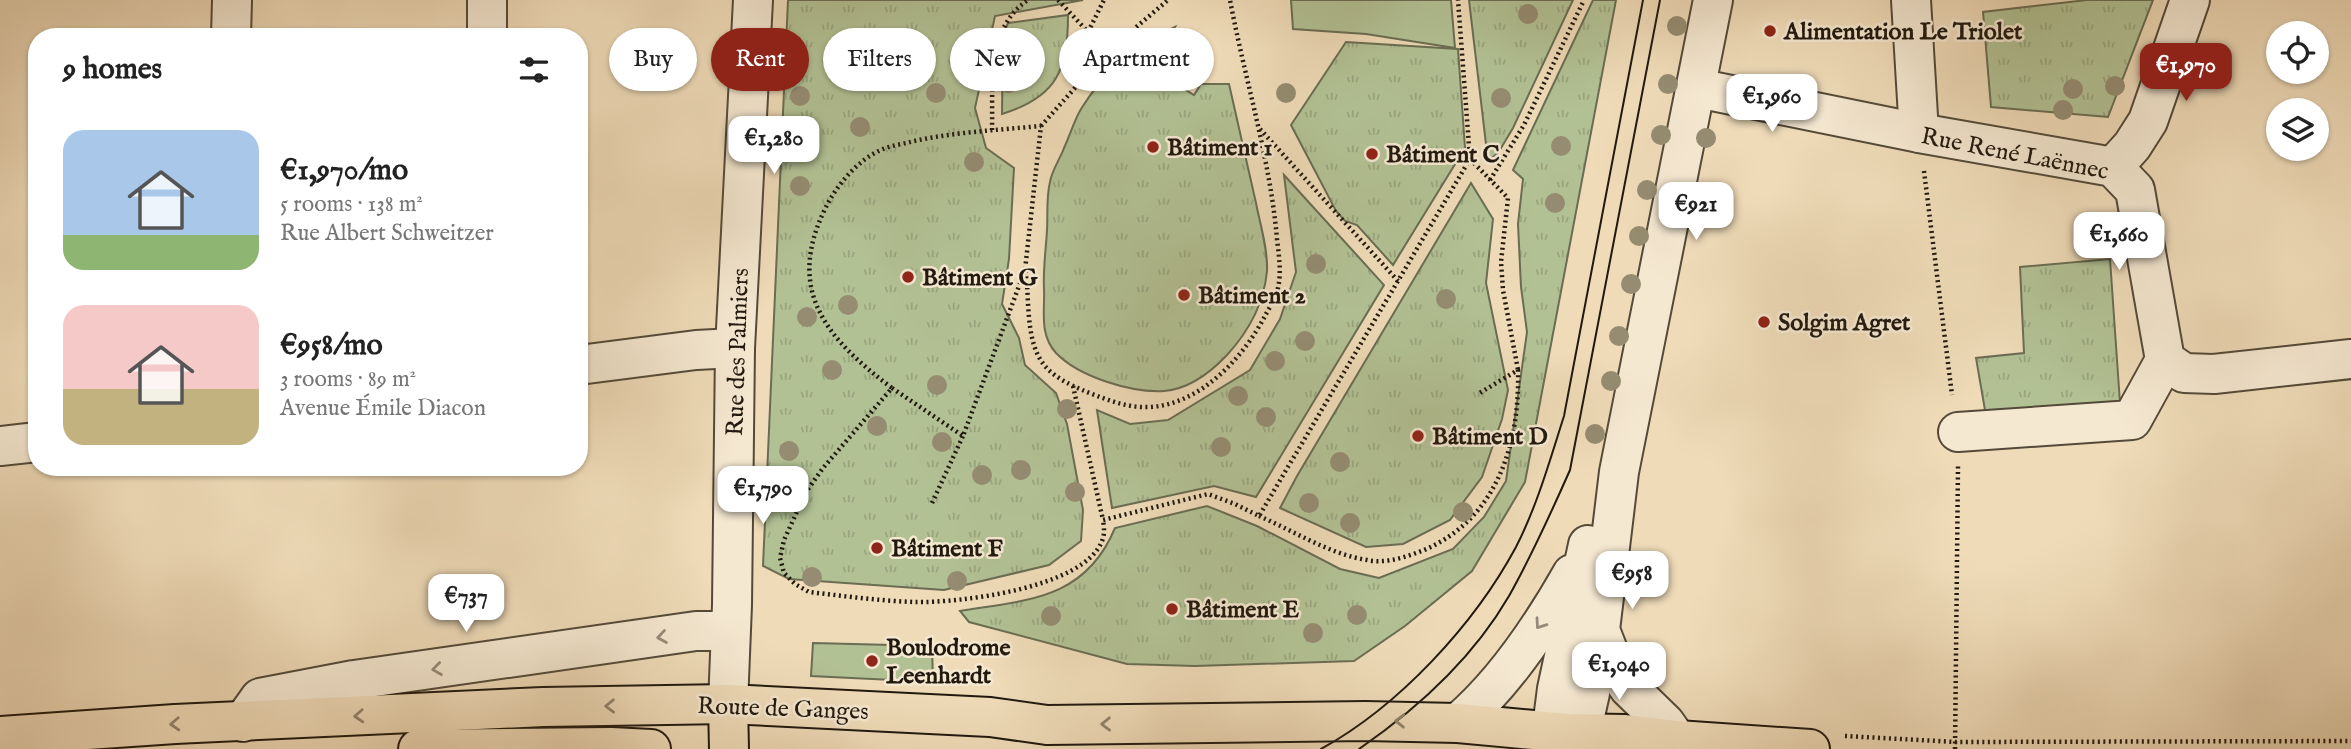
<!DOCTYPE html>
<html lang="en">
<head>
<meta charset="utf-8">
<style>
	:root { --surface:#fff; --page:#f2f2f2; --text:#222; --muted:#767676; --accent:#8f2418 }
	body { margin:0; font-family:"IM FELL English",serif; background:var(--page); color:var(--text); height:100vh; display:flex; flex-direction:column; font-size:26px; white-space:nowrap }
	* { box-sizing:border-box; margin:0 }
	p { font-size:23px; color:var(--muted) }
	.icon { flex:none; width:38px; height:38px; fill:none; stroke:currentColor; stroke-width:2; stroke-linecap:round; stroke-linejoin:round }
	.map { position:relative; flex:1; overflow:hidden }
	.details { position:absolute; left:28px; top:28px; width:560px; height:448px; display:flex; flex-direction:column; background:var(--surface); border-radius:28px; box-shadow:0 2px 5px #0004 }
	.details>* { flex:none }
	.guide { position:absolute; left:609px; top:28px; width:665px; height:63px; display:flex; gap:14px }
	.tools { position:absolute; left:2266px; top:21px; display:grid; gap:14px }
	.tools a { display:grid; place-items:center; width:63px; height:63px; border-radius:50%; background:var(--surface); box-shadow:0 2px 5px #0004; font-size:35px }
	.price { position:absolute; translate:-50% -60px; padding:0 16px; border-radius:14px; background:#fff; color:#222; font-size:23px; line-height:46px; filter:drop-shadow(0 2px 4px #0008) }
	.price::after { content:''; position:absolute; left:50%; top:42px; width:21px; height:16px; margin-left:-10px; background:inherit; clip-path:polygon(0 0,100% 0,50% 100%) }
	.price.current { background:var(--accent); color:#fff }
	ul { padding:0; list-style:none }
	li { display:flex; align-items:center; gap:21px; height:175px; padding:0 35px }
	li span { display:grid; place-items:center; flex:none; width:196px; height:140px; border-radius:21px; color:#555 }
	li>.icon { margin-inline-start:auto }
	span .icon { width:84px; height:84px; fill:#fffc; stroke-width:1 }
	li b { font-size:30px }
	h2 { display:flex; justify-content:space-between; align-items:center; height:84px; padding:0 35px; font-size:30px }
	.pill { padding:0 24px; border-radius:32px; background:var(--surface); box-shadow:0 2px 5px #0004; font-size:24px; line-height:63px }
	.pill.current { background:var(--accent); color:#fff }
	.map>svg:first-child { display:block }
</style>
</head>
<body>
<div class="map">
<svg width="2351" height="749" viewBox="0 0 2351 749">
	<defs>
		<pattern id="grass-tufts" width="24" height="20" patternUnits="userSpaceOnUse" patternTransform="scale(1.75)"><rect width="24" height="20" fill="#b2c194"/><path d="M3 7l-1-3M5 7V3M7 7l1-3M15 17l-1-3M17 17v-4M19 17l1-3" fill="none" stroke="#99a57e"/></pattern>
	</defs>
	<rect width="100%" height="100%" fill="#efdbb8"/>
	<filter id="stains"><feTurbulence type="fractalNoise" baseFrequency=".00286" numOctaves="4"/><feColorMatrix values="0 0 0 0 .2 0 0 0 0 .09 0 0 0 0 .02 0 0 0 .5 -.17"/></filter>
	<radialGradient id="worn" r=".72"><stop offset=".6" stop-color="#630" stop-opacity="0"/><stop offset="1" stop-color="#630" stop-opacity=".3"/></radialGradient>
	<g fill="url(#grass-tufts)" stroke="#6a6d52" stroke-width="2">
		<polygon points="788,0 1083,0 995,16 975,108 986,148 1014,168 1009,259 1002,304 1019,338 1025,365 1056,393 1067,424 1083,510 1081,541 1049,565 944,590 789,579 763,566"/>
		<polygon points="1469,0 1573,0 1513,128 1498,153 1488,161"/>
		<path d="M1593,0H1616L1525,482L1472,571L1405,626L1354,661L1195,666L1127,664L969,622L960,611C1027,600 1085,600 1115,528L1207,506L1257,526L1340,569L1379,578L1453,549L1484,517L1506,481L1527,332L1521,287L1518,224L1523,179L1513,170Z"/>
		<polygon points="2087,0 2153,0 2108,117 1991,107 1983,12"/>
		<path d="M1068,15C1068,70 1057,97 1002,114L1003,35L1008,23Z"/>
		<path d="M1175,27L1151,68L1194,95L1201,84H1229C1238,123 1247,163 1256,203C1260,224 1268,249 1267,271C1264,304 1249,331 1227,355C1210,373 1189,389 1164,391C1132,393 1079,377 1056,353C1039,334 1045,312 1044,288C1043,268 1046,249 1047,230C1048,214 1046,198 1050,182C1052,170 1060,159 1064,148C1070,135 1074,121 1081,109C1103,73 1137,44 1175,27Z"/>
		<polygon points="1346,42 1458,49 1465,148 1393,265 1357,225 1345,221 1336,211 1291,125"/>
		<polygon points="1284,175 1384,285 1256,497 1214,486 1112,508 1097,410 1130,424 1168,420 1250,370 1280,319 1296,272"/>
		<polygon points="1471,183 1493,219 1486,283 1508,390 1502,419 1482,477 1450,520 1403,544 1366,547 1280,508 1297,476"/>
		<polygon points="2110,259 2120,403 1986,416 1976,358 2024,353 2020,267"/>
	</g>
	<g fill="#b2c194" stroke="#6a6d52" stroke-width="2">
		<polygon points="1291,0 1451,0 1455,48 1366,34 1293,29"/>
		<polygon points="813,643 932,646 933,682 811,676"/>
	</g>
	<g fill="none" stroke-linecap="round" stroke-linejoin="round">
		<g stroke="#544a39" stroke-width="42">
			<g id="minor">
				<polyline points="1911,0 1919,133"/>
				<polyline points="231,37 232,0"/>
				<polyline points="487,37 487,0"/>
				<polyline points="1697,88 1919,133 2113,167 2135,190 2165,360 2184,373 2214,374 2351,359"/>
				<polyline points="2113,167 2132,146 2148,121 2190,0"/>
				<polyline points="579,365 696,350 735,348"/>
				<polyline points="1958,432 2132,420 2165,360"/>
				<polyline points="0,446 37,442"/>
				<polyline points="1588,545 1557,689 1553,720 1566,733 1584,720 1590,693 1600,630"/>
				<polyline points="728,704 732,605 735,348 753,0"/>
				<polyline points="243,722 260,698 354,680 696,631 730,631"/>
				<path d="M1458,723C1505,683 1542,627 1572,574"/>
				<polyline points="1677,740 1665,723 1629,688 1614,666 1600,630 1619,472 1713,0"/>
			</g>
		</g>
		<g stroke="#21190f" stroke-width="42">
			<g id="major">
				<polyline points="728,704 729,749"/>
				<polyline points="0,736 175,724 543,707 728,704 990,717 1047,725 1365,721 1458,723 1566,733 1625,734 1677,740 1810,749"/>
				<polyline points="418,749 611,747 651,749"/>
			</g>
		</g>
		<g stroke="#21190f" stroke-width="4.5" stroke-dasharray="2 3.5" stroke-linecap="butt">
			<polyline points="1058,0 1107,52"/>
			<polyline points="1088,32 1104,0"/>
			<polyline points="1041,126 1107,52 1168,0"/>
			<polyline points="1260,129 1398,281"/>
			<path d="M992,130C993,84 986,28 1028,0"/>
			<polyline points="1470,159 1508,198 1501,262 1503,290 1518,370"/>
			<polyline points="1924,171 1952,395"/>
			<polyline points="1490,180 1524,125 1584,0"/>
			<path d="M1026,271C1029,298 1026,335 1040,359C1050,376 1070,385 1087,392C1108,400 1127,408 1149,407C1200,405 1243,358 1265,316C1269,308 1275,300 1277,292C1282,274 1279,257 1277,239C1270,158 1245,80 1230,0"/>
			<polyline points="1073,386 1103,520 1208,494 1235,504 1259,516 1470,159 1458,0"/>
			<path d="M892,388L963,436L1025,270L1041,126C998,130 956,132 914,141C904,144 893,145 883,149C858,159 836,186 825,209C785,291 827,339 892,388L823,468L806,492L784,540L780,558L784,573L795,584L809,592C844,596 880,601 915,602C960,603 1084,588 1102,541C1105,534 1104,527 1103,520"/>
			<polyline points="932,503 963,436"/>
			<path d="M1259,516C1294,531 1329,554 1367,560C1386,564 1406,557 1424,550C1497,519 1520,444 1518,370L1478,394"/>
			<polyline points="1845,736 1956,742 2351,741"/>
			<polyline points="1955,749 1958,466"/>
		</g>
		<use href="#minor" stroke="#f5e8d1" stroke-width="38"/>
		<use href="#major" stroke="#efdbb8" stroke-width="38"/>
		<g stroke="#21190f" stroke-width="2">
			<path d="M1321,749C1399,706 1474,625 1516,547C1537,506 1550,460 1564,416L1643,0"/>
			<path d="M1359,749C1417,709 1473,658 1509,596C1532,555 1551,513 1570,470L1660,0"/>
		</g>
	</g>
	<g fill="#958c71">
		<circle cx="1528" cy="14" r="10"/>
		<circle cx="1677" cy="26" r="10"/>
		<circle cx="1008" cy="83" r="10"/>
		<circle cx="1668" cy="84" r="10"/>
		<circle cx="2115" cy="86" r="10"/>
		<circle cx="2073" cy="89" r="10"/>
		<circle cx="936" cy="93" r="10"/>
		<circle cx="1286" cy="93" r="10"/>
		<circle cx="800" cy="96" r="10"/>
		<circle cx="1501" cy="98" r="10"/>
		<circle cx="2063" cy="110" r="10"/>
		<circle cx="860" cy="127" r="10"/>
		<circle cx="1661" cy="135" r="10"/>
		<circle cx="1706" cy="138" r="10"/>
		<circle cx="1561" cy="146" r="10"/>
		<circle cx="974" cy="162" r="10"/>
		<circle cx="800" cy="186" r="10"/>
		<circle cx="1647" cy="190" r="10"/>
		<circle cx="1555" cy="203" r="10"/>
		<circle cx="1639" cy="236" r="10"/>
		<circle cx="1316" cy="264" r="10"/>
		<circle cx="1631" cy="284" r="10"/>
		<circle cx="1446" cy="299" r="10"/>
		<circle cx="848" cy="305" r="10"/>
		<circle cx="807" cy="317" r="10"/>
		<circle cx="1619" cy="336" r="10"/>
		<circle cx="1305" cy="341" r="10"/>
		<circle cx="1275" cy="361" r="10"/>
		<circle cx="832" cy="370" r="10"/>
		<circle cx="1611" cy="381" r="10"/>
		<circle cx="937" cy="385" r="10"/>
		<circle cx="1238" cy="396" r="10"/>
		<circle cx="1067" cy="409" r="10"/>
		<circle cx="1266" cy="417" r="10"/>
		<circle cx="877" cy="426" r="10"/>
		<circle cx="1595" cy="434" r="10"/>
		<circle cx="942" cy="442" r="10"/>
		<circle cx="1221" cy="447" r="10"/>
		<circle cx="789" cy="451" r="10"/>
		<circle cx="1340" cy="462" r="10"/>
		<circle cx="1021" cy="470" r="10"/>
		<circle cx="982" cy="475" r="10"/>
		<circle cx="1075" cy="492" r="10"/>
		<circle cx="1309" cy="503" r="10"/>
		<circle cx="1463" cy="512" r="10"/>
		<circle cx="1350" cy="523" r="10"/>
		<circle cx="812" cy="577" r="10"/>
		<circle cx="957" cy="581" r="10"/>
		<circle cx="1357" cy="615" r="10"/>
		<circle cx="1051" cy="616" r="10"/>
		<circle cx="1313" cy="633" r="10"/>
	</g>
	<defs><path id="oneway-chevron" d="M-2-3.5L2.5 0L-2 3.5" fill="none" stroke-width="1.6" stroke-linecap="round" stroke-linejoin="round" transform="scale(1.75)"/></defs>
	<g stroke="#968b7a">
		<use href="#oneway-chevron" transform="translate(1540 624) rotate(125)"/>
		<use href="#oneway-chevron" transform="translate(662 637) rotate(171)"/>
		<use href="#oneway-chevron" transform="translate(437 669) rotate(172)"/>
	</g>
	<g stroke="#92846c">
		<use href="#oneway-chevron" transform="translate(610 706) rotate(179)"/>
		<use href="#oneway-chevron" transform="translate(359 716) rotate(177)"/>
		<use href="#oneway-chevron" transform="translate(1400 721) rotate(-179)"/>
		<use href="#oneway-chevron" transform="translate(175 724) rotate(177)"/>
		<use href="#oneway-chevron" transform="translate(1106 724) rotate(179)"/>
	</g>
	<g fill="#8f2418" stroke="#f5e8d1" stroke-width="2.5">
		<circle cx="1770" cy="31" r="7"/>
		<circle cx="1153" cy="147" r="7"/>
		<circle cx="1372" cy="154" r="7"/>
		<circle cx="908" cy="277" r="7"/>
		<circle cx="1184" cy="295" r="7"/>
		<circle cx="1764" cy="322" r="7"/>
		<circle cx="1418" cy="436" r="7"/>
		<circle cx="877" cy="548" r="7"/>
		<circle cx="1172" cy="609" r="7"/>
		<circle cx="872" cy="661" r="7"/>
	</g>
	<g text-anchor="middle" stroke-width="5" stroke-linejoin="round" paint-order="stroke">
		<g font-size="24" font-weight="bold" fill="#21190f" stroke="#f5e8d1" text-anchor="start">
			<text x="1784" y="39">Alimentation Le Triolet</text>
			<text x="1167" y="155">Bâtiment 1</text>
			<text x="1386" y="162">Bâtiment C</text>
			<text x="922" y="285">Bâtiment G</text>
			<text x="1198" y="303">Bâtiment 2</text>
			<text x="1778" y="330">Solgim Agret</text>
			<text x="1432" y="444">Bâtiment D</text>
			<text x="891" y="556">Bâtiment F</text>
			<text x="1186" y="617">Bâtiment E</text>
			<text x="886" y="655">Boulodrome<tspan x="886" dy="28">Leenhardt</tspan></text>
		</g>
		<g font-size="24" fill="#21190f" stroke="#f5e8d1">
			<text transform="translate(2015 153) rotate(11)" y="8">Rue René Laënnec</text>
			<text transform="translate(737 352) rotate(-88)" y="8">Rue des Palmiers</text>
			<text transform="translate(783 708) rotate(2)" y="8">Route de Ganges</text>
		</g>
	</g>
	<rect width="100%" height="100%" filter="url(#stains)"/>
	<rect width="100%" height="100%" fill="url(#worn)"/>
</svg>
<div class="tools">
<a><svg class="icon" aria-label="locate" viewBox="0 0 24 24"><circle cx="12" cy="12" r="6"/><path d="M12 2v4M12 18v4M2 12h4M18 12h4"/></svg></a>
<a><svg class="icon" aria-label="layers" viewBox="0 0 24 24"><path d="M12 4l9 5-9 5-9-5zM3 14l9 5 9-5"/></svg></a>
</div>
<b class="price current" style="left:2186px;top:103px">€1,970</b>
<b class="price" style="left:1772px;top:134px">€1,960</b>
<b class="price" style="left:774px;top:176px">€1,280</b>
<b class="price" style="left:1696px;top:242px">€921</b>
<b class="price" style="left:2119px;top:272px">€1,660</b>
<b class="price" style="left:763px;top:526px">€1,790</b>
<b class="price" style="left:1632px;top:611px">€958</b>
<b class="price" style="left:466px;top:634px">€737</b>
<b class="price" style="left:1619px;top:702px">€1,040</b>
<div class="guide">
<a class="pill">Buy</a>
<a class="pill current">Rent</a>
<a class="pill">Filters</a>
<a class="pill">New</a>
<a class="pill">Apartment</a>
</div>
<section class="details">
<h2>9 homes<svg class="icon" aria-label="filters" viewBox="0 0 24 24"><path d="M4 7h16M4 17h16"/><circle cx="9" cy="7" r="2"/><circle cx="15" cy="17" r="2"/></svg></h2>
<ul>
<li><span style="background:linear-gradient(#a9c7e8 75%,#8fb573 0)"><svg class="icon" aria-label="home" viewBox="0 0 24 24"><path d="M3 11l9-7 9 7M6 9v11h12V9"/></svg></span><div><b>€1,970/mo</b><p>5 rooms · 138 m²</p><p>Rue Albert Schweitzer</p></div></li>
<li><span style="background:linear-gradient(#f6c9c9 60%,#c2b280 0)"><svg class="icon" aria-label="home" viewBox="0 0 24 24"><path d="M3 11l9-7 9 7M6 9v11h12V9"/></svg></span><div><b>€958/mo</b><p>3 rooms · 89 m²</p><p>Avenue Émile Diacon</p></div></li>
</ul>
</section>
</div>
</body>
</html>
